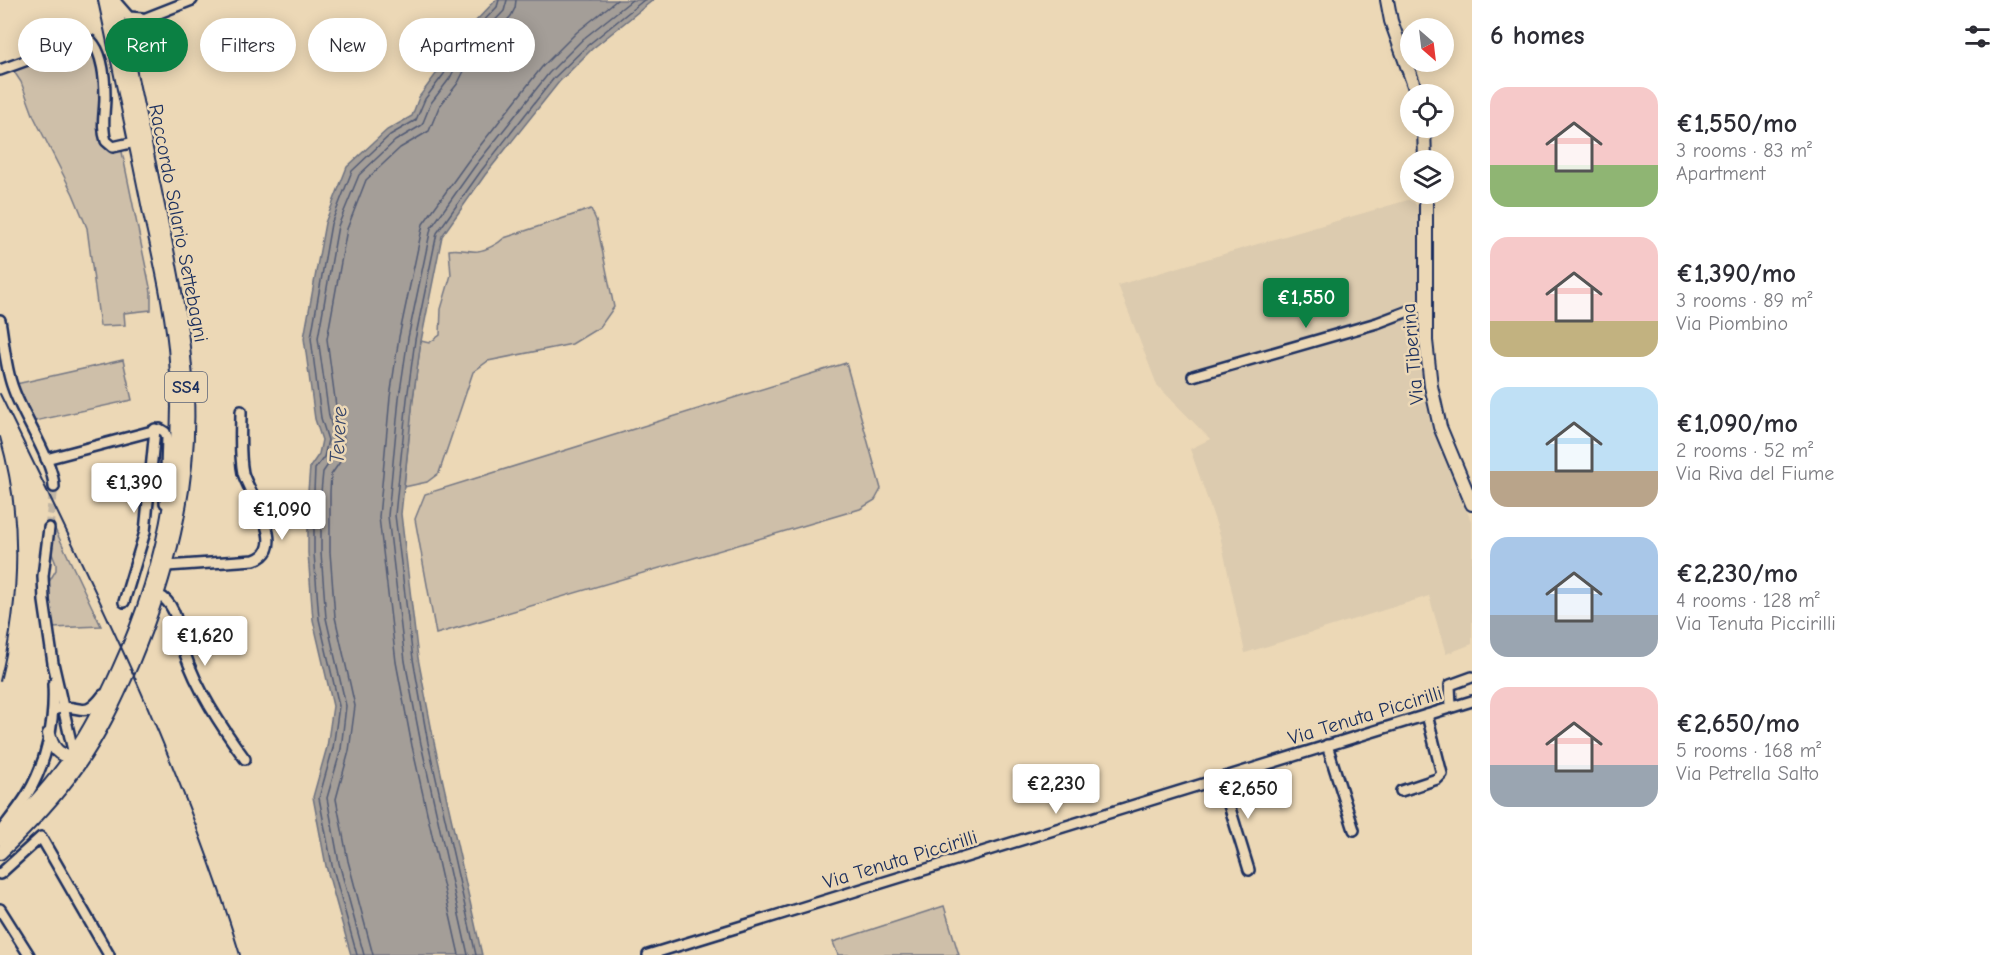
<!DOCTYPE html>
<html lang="en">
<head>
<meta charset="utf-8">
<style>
	:root { --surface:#fff; --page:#f2f2f3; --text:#2b2b33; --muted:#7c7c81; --accent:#0b8043 }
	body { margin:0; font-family:"Comic Neue",sans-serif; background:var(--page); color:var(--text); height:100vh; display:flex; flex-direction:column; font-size:22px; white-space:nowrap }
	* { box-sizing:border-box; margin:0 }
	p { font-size:20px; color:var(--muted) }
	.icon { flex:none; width:33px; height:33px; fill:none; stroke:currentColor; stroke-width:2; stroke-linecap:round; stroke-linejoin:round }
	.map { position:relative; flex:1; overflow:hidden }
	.side { display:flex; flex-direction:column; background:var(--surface); width:540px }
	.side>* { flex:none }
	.top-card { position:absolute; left:18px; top:18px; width:570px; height:54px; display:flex; gap:12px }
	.needle { width:39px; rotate:152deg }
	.controls { position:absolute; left:1400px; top:18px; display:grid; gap:12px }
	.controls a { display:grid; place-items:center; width:54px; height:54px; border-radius:50%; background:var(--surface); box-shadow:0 3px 15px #0003; font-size:30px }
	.price { position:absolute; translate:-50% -51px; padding:0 14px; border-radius:6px; background:#fff; color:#222; font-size:20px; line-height:39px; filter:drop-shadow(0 2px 3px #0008) }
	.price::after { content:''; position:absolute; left:50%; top:36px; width:18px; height:14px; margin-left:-9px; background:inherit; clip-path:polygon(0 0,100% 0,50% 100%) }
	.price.selected { background:var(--accent); color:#fff }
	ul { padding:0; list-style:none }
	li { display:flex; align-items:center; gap:18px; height:150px; padding:0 18px }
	li span { display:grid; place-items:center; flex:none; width:168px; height:120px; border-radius:18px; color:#555 }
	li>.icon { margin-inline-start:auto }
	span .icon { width:72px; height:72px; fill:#fffc; stroke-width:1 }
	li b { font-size:26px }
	h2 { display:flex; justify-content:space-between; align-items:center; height:72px; padding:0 18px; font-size:26px }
	.tag { padding:0 21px; border-radius:27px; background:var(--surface); box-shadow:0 3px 15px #0003; font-size:21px; line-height:54px }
	.tag.selected { background:var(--accent); color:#fff }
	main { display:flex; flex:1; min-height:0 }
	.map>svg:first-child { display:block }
</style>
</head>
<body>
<main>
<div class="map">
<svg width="1472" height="955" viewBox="0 0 1472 955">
	<rect width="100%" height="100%" fill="#ecd8b6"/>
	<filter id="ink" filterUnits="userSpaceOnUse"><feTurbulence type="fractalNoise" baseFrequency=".0167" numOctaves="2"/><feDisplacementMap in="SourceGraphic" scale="12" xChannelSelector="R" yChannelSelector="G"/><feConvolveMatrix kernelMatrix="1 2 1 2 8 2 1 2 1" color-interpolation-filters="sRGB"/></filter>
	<g filter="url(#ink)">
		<polygon fill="#dccbaf" points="1408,200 1414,202 1420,212 1421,355 1435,434 1472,523 1472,644 1446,654 1429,596 1245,653 1220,535 1190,449 1210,439 1157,385 1118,285"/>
		<g fill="#cebfa9" stroke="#747784" stroke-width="1.5">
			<path d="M86,45L91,47C104,72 100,97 100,123C100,131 103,139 104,147L109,150L121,147L151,292V310L124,313L125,325L100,326L87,228L73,194L34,117L21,82L13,70L73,47Z"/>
			<path d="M591,209L596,220L614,307L600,327L572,344L488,361L473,372L439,473L427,482L404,487L413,399L421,341L429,343L440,335L441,309L451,275L449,250C459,248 468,252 478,251C486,250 498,244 504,238Z"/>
			<polygon points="123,360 132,400 35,421 16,384"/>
			<polygon points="846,363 881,489 875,500 860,509 436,634 415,519 425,494"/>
			<polygon points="54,527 101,626 52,628 46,587 56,570 56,564 50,549"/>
			<polygon points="944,906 959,955 838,955 833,942"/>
		</g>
		<polygon fill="#a49e98" stroke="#6d7281" stroke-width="1.5" points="496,0 653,0 592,49 559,82 485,175 442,236 421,341 413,399 401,514 418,658 434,742 482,955 351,955 326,866 313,797 327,747 333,706 313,620 308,553 308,491 310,467 319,454 322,440 315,419 304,338 325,223 347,167 387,130 412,116 419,97 439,70 450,48"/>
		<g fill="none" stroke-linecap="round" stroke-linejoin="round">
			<g stroke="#525b75" stroke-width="1.5">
				<polyline points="357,955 332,865 319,798 333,748 339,706 319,619 314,553 314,491 315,469 324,457 328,440 321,418 311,338 331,224 352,171 390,135 416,120 425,99 444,74 455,51 497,7 499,0"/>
				<polyline points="364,955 339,863 327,798 341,749 346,706 326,618 321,553 321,492 323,472 332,459 335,439 329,416 318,338 338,226 359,175 395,141 422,125 431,103 450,78 461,56 504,11 507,0"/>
				<polyline points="373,955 348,861 336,799 349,751 355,706 335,617 330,552 330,492 331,475 340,462 344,439 337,414 327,339 347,229 366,180 400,148 429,131 439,107 458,83 469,61 511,16 515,8 516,0"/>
				<polyline points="459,955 412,746 396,662 379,517 390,397 399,337 423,224 468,161 542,67 577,32 617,0"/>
				<polyline points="468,955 421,744 405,661 388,516 399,398 408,338 431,228 475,166 549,73 583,39 632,0"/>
				<polyline points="476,955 428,743 413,659 395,515 407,399 415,340 437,233 481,171 554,78 588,45 644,0"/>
			</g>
			<polyline stroke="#c2b6a4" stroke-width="9" stroke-dasharray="9 4.5" stroke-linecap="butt" points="49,528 54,487"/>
			<g stroke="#1b2f5e" stroke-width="14">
				<g id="minor">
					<polyline points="115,1 129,17 142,18"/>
					<polyline points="126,44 129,30 136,22 192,0"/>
					<path d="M0,70L80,41H91C103,53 105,81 105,97C105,112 101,127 106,141L113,147L135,142"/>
					<path d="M0,320C4,342 5,367 13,388C22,415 54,462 54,487"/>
					<polyline points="1193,376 1377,323 1427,304"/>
					<polyline points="46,459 160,429 165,432 167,437 165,503"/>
					<polyline points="49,528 43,576 44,601 53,663 74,755"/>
					<path d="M167,566L254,560C291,549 248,493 243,473C239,454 241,431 241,411"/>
					<path d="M158,595C178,603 178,632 184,651C197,690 221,726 245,759"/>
					<polyline points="124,602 145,532 155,429"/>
					<polyline points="1451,707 1450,685 1472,677"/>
					<path d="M57,709C80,702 83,722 103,695"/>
					<polyline points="1327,745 1354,830"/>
					<polyline points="1221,779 1249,870"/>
					<polyline points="1401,791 1437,779 1442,774 1427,715"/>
					<path d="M0,832C9,820 19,808 27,795C47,763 55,721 53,684"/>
					<polyline points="0,874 41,837 109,955"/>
					<polyline points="0,909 29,955"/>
					<polyline points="648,955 1472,701"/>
				</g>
			</g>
			<g stroke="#1b2f5e" stroke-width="16">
				<g id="major">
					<polyline points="1387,0 1391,21 1417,94"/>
					<polyline points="1424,128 1425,160"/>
					<polyline points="1426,194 1426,341 1431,386 1440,427 1472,504"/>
					<path d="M49,734C52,747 59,758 73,755"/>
					<path d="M0,839C26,813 53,784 74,753C92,727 106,698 119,669C166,567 186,459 175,347C170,300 159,254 149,209C135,139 120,70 105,0"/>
					<path d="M0,853C27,827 54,799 76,768C99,736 116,699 132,663C167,578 191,489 187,396C184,328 170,263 156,197C142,131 129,66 114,0"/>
				</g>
			</g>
			<use href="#minor" stroke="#ecd8b6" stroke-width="9"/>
			<use href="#major" stroke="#ecd8b6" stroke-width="12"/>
			<g stroke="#1b2f5e" stroke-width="2">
				<path d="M0,394C89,577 181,759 240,955"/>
				<path d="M0,437C23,517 20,601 0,681"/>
			</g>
		</g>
	</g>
	<g text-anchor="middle" stroke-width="5" stroke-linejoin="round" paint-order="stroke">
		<rect fill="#ecd8b6" stroke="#5a6278" stroke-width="1.5" x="165" y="372" width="42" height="30" rx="4.5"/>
		<g font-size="18" font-weight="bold" fill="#1b2f5e">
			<text x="186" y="393">SS4</text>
		</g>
		<g font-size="20" fill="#1b2f5e" stroke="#ecd8b6">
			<text transform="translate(179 223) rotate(79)" y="7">Raccordo Salario Settebagni</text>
			<text transform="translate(1412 354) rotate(-95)" y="7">Via Tiberina</text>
			<text transform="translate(1365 715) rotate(-17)" y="7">Via Tenuta Piccirilli</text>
			<text transform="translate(900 859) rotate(-17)" y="7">Via Tenuta Piccirilli</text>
		</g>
		<g font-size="21" font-style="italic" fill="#36456a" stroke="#ecd8b6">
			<text transform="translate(338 435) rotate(-87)" y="7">Tevere</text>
		</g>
	</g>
</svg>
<div class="controls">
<a><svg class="needle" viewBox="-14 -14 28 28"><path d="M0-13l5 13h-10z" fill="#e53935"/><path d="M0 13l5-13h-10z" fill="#7c7c81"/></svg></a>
<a><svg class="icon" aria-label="locate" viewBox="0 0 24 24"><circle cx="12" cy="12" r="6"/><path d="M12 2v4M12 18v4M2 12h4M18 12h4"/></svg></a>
<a><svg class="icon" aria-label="layers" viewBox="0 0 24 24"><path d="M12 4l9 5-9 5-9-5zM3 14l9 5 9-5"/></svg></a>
</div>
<b class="price selected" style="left:1306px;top:329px">€1,550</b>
<b class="price" style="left:134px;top:514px">€1,390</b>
<b class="price" style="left:282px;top:541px">€1,090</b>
<b class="price" style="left:205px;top:667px">€1,620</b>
<b class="price" style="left:1056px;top:815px">€2,230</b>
<b class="price" style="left:1248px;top:820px">€2,650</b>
<div class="top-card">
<a class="tag">Buy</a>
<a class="tag selected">Rent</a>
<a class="tag">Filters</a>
<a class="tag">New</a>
<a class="tag">Apartment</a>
</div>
</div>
<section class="side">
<h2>6 homes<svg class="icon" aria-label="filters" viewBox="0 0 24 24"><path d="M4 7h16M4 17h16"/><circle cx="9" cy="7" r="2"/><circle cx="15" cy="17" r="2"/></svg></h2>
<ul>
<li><span style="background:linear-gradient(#f6c9c9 65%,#8fb573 0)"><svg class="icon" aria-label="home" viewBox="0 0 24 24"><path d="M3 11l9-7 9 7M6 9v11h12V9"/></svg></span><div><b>€1,550/mo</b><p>3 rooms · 83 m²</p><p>Apartment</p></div></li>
<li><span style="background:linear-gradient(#f6c9c9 70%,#c2b280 0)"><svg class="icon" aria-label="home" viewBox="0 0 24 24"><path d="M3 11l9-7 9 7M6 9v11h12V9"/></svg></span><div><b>€1,390/mo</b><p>3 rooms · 89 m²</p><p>Via Piombino</p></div></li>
<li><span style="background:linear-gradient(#bfe0f5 70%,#b9a48a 0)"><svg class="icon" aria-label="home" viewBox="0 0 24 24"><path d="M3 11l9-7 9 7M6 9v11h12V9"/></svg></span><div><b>€1,090/mo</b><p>2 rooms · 52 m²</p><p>Via Riva del Fiume</p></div></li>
<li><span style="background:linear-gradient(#a9c7e8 65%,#9aa5b1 0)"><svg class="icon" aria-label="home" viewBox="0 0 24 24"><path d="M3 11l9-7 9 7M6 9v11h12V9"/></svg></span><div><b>€2,230/mo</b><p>4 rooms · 128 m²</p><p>Via Tenuta Piccirilli</p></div></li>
<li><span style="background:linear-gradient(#f6c9c9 65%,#9aa5b1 0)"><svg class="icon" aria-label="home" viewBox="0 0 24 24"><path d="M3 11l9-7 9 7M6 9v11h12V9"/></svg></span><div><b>€2,650/mo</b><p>5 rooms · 168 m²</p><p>Via Petrella Salto</p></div></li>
</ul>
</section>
</main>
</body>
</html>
